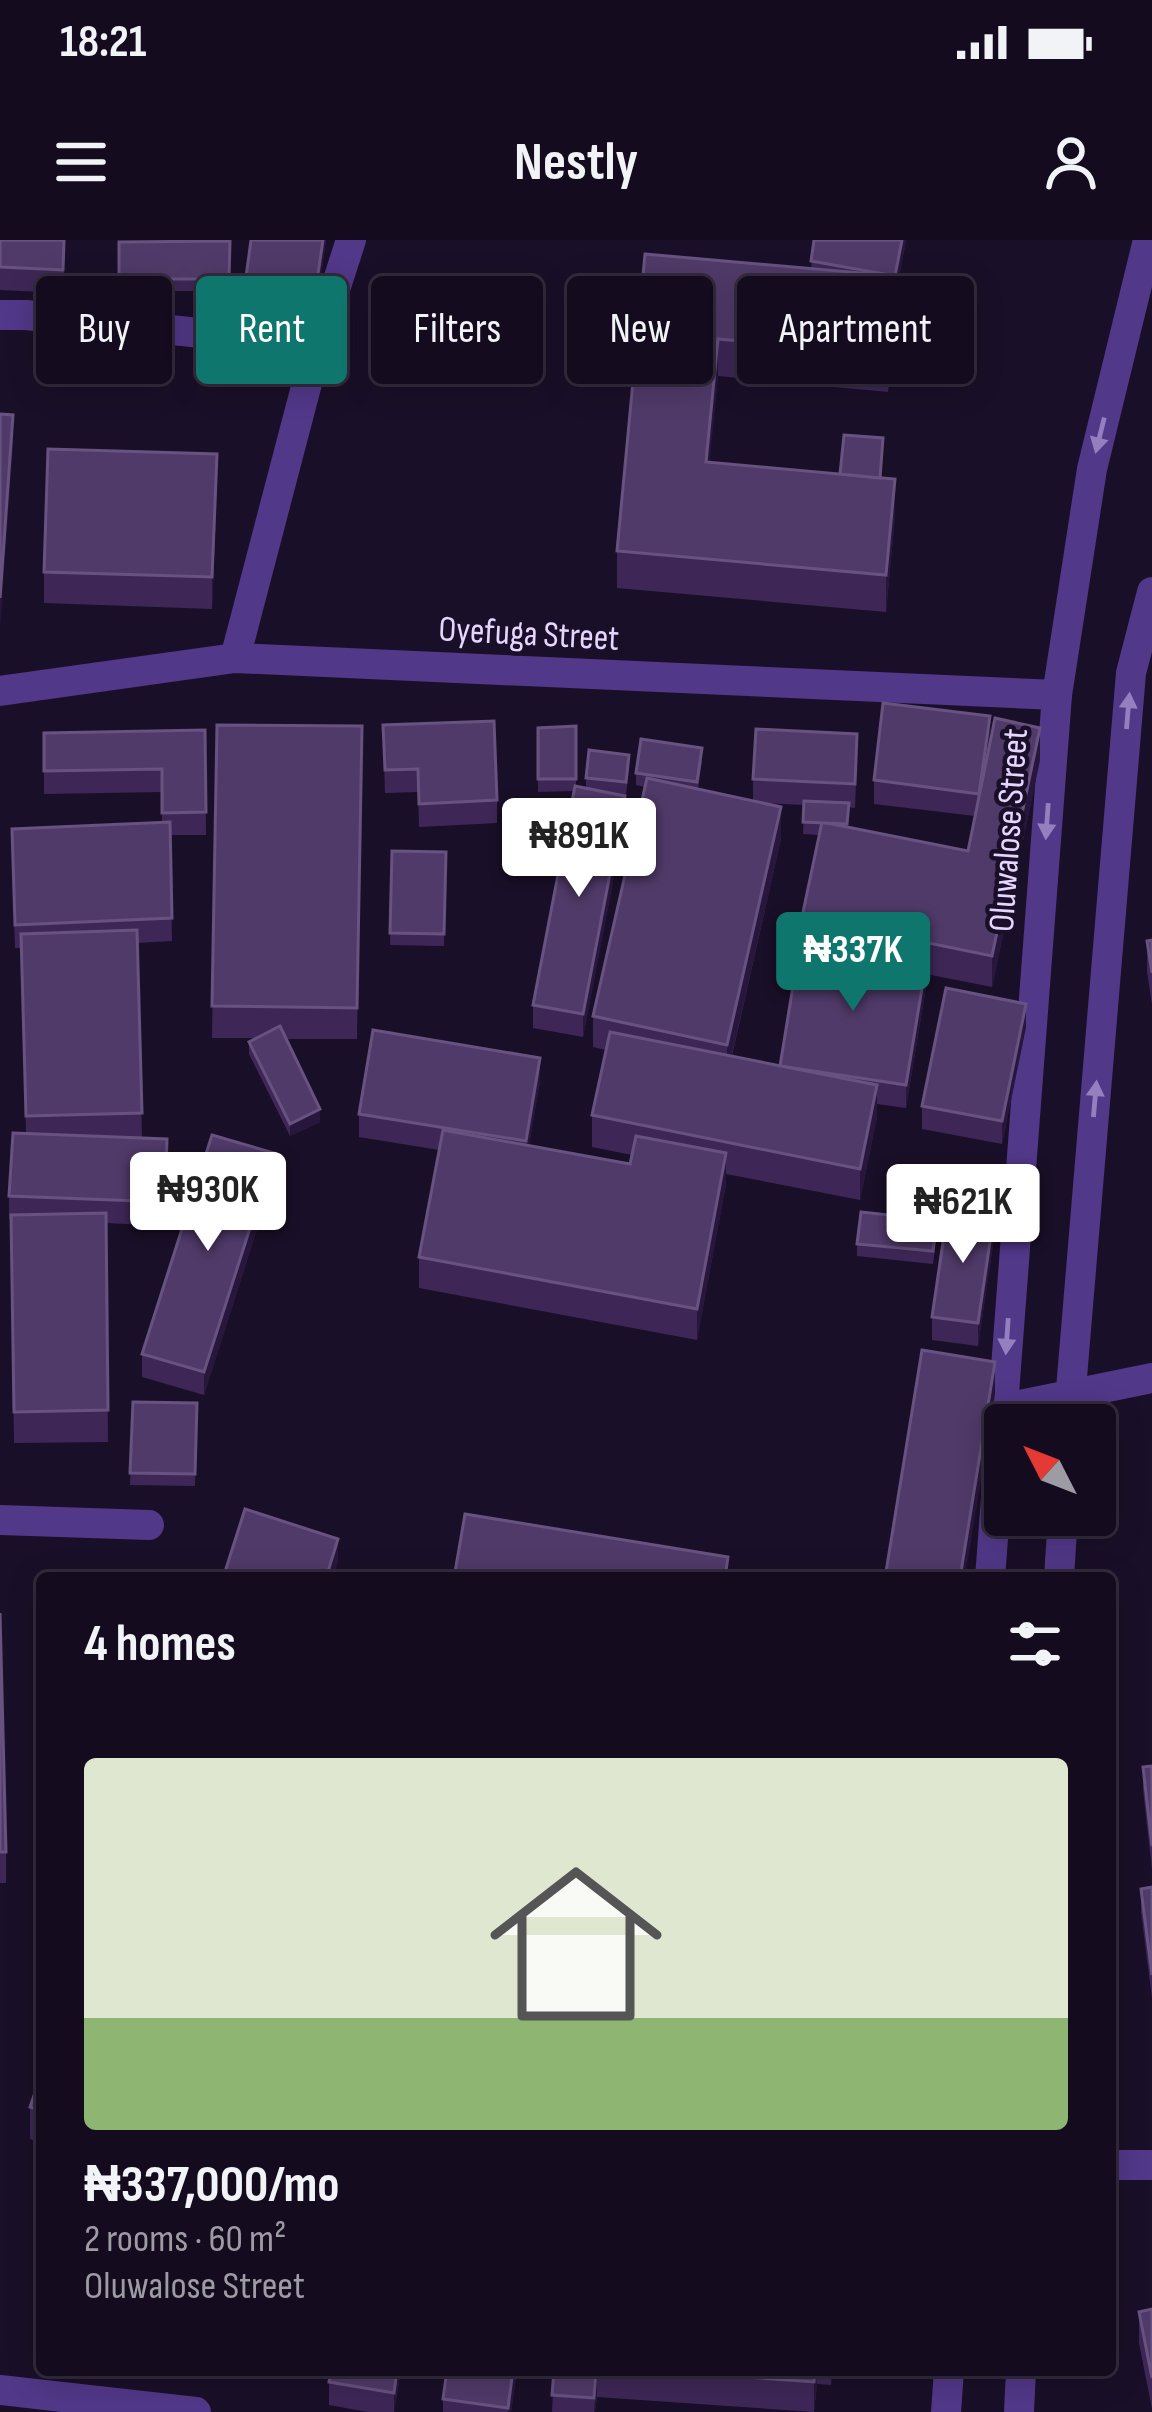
<!DOCTYPE html>
<html lang="en">
<head>
<meta charset="utf-8">
<style>
	:root { --surface:#140b1e; --page:#1d1427; --text:#f1f3f6; --muted:#9d9ba4; --line:#332b3c; --accent:#0f766e }
	body { margin:0; font-family:"Sofia Sans Condensed",sans-serif; background:var(--page); color:var(--text); height:100vh; display:flex; flex-direction:column; font-size:45px; white-space:nowrap }
	* { box-sizing:border-box; margin:0 }
	p { font-size:39px; color:var(--muted) }
	.icon { flex:none; width:66px; height:66px; fill:none; stroke:currentColor; stroke-width:2; stroke-linecap:round; stroke-linejoin:round }
	.map { position:relative; flex:1; overflow:hidden }
	.side { position:absolute; left:36px; top:1332px; width:1080px; height:804px; display:flex; flex-direction:column; background:var(--surface); border-radius:12px; box-shadow:0 6px 30px #0003,0 0 0 3px var(--line) }
	.side>* { flex:none }
	.guide { position:absolute; left:36px; top:36px; width:1080px; height:108px; display:flex; gap:24px }
	.needle { width:78px; rotate:312deg }
	.buttons { position:absolute; left:984px; top:1164px; display:grid; gap:24px }
	.buttons a { display:grid; place-items:center; width:132px; height:132px; border-radius:12px; background:var(--surface); box-shadow:0 6px 30px #0003,0 0 0 3px var(--line); font-size:60px }
	.price { position:absolute; translate:-50% -102px; padding:0 27px; border-radius:12px; background:#fff; color:#222; font-size:39px; line-height:78px; filter:drop-shadow(0 3px 6px #0008) }
	.price::after { content:''; position:absolute; left:50%; top:72px; width:36px; height:27px; margin-left:-18px; background:inherit; clip-path:polygon(0 0,100% 0,50% 100%) }
	.price.on { background:var(--accent); color:#fff }
	ul { padding:0; list-style:none }
	li { display:grid; align-content:center; gap:24px; height:636px; padding:0 48px }
	li span { display:grid; place-items:center; height:372px; border-radius:12px; color:#555 }
	li>.icon { margin-inline-start:auto }
	span .icon { width:216px; height:216px; fill:#fffc; stroke-width:1 }
	li b { font-size:51px }
	h2 { display:flex; justify-content:space-between; align-items:center; height:144px; padding:0 48px; font-size:51px }
	.pill { padding:0 42px; border-radius:12px; background:var(--surface); box-shadow:0 6px 30px #0003,0 0 0 3px var(--line); font-size:42px; line-height:108px }
	.pill.on { background:var(--accent); color:#fff }
	.status { display:flex; justify-content:space-between; align-items:center; height:84px; padding:0 60px; background:var(--surface); direction:ltr }
	.status svg { height:33px; fill:currentColor }
	header { display:flex; justify-content:space-between; align-items:center; height:156px; padding:0 48px; background:var(--surface); font-size:54px; font-weight:700 }
	.map>svg:first-child { display:block }
</style>
</head>
<body>
<div class="status"><b>18:21</b><svg viewBox="0 0 49 12"><path d="M0 12V9h3v3zM5 12V6h3v6zM10 12V3h3v9zM15 12V0h3v12zM26 1h20v11H26zM47 4h2v5h-2z"/></svg></div>
<header><svg class="icon" aria-label="menu" viewBox="0 0 24 24"><path d="M4 6h16M4 12h16M4 18h16"/></svg>Nestly<svg class="icon" aria-label="person" viewBox="0 0 24 24"><circle cx="12" cy="8" r="4"/><path d="M4 21q1-7 8-7t8 7"/></svg></header>
<div class="map">
<svg width="1152" height="2172" viewBox="0 0 1152 2172">
	<rect width="100%" height="100%" fill="#1a0f28"/>
	<g fill="none" stroke-linecap="round" stroke-linejoin="round">
		<g stroke="#523889" stroke-width="30">
			<polyline points="0,75 26,75 317,105"/>
			<polyline points="235,418 317,105 351,0"/>
			<polyline points="0,451 235,418 1057,455"/>
			<polyline points="1001,1169 1152,1138"/>
			<polyline points="0,1280 149,1285"/>
			<polyline points="1110,1925 1152,1925"/>
			<polyline points="0,2150 196,2172"/>
		</g>
		<g stroke="#523889" stroke-width="30">
			<polyline points="1068,1185 1131,433 1152,352"/>
			<polyline points="990,1338 1057,455 1092,229 1148,0"/>
			<polyline points="1059,1338 1063,1275"/>
			<polyline points="946,2172 949,2130"/>
			<polyline points="1019,2172 1021,2130"/>
		</g>
	</g>
	<g fill="#3e2757" fill-rule="evenodd">
		<polygon points="0,0 65,0 63,53 0,50"/>
		<polygon points="202,0 230,1 229,51 119,51 119,2 223,1"/>
		<polygon points="251,0 326,0 313,91 243,82 243,59"/>
		<polygon points="814,0 906,0 896,54 896,74 888,152 718,136 709,222 840,234 883,210 881,238 895,276 886,372 617,348 617,311 645,14 811,29"/>
		<polygon points="217,246 212,369 44,363 44,332"/>
		<polygon points="217,485 362,486 357,799 286,799 320,882 290,896 249,814 249,802 256,798 212,798"/>
		<polygon points="383,485 497,560 497,583 419,587 418,552 385,553"/>
		<polygon points="576,486 576,546 586,548 586,538 629,527 626,555 611,553 625,579 583,797 533,788 533,765 574,551 538,552 538,488"/>
		<polygon points="205,490 206,595 170,595 172,701 137,703 142,898 167,922 165,986 106,983 108,1202 14,1203 11,979 9,979 9,956 26,893 21,708 15,708 12,612 162,582 162,552 44,554 44,493"/>
		<path d="M990,499L987,519L1040,520L992,747L926,734V747L906,868L877,864V877L860,960L726,934V944L697,1100L419,1048V1017L439,910L359,897V874L540,841L529,905L630,924L632,915L592,907V875L606,810L593,807V776L645,547L636,545V533L702,521L698,549L753,561V539L857,517L855,568L849,567L848,587L968,611L975,576L874,564V540ZM760,563L804,565L803,594L819,595L802,677V704L780,826L732,816L781,599Z"/>
		<polygon points="392,611 446,612 444,706 390,705"/>
		<polygon points="1152,700 1152,764 1147,732 1147,701"/>
		<polygon points="1026,787 1002,904 922,889 922,866"/>
		<polygon points="274,936 204,1155 142,1137 142,1114"/>
		<polygon points="937,993 933,1024 857,1016 857,1004"/>
		<polygon points="994,998 978,1106 932,1100 932,1077"/>
		<polygon points="133,1162 197,1163 195,1246 130,1245"/>
		<polygon points="0,1373 6,1612 6,1643 0,1643"/>
		<polygon points="1152,1526 1152,1629 1143,1550 1143,1527"/>
		<polygon points="42,1611 42,1691 37,1690 37,1667"/>
		<polygon points="1152,1647 1152,1758 1141,1672 1141,1649"/>
		<polygon points="42,1832 42,1903 30,1899 30,1867"/>
		<polygon points="1152,2069 1152,2169 1139,2103 1139,2072"/>
		<polygon points="401,2130 394,2172 368,2172 329,2165 329,2142"/>
		<polygon points="517,2130 511,2172 443,2172 443,2159"/>
		<polygon points="554,2130 832,2130 831,2145 817,2144 814,2172 597,2157 595,2172 552,2172"/>
	</g>
	<g fill="#28163c">
		<polygon points="323,0 326,0 313,91 313,68"/>
		<polygon points="902,0 906,0 896,54 896,74 888,152 888,115 895,36"/>
		<polygon points="718,99 718,136 706,259 706,222"/>
		<polygon points="13,175 13,207 0,390 0,358"/>
		<polygon points="217,214 217,246 212,369 212,337"/>
		<polygon points="895,239 895,276 886,372 886,335"/>
		<polygon points="990,476 990,499 979,577 979,554"/>
		<polygon points="1040,488 1040,520 992,747 992,716"/>
		<polygon points="625,556 625,579 583,797 583,774"/>
		<polygon points="781,567 781,599 727,836 727,805"/>
		<polygon points="926,724 926,747 906,868 906,845"/>
		<polygon points="1026,764 1026,787 1002,904 1002,881"/>
		<polygon points="540,818 540,841 526,924 526,901"/>
		<polygon points="877,845 877,877 860,960 860,929"/>
		<polygon points="320,869 320,882 290,896 290,884"/>
		<polygon points="274,913 274,936 204,1155 204,1132"/>
		<polygon points="726,913 726,944 697,1100 697,1069"/>
		<polygon points="994,975 994,998 978,1106 978,1083"/>
		<polygon points="995,1122 995,1154 965,1338 960,1338"/>
		<polygon points="338,1299 338,1322 333,1338 326,1338"/>
		<polygon points="397,2130 401,2130 394,2172 394,2153"/>
		<polygon points="513,2130 517,2130 511,2172 508,2172"/>
		<polygon points="597,2130 597,2157 595,2172 594,2172"/>
		<polygon points="815,2130 817,2144 814,2172 814,2142"/>
	</g>
	<g fill="#503a69" stroke="#675280" stroke-width="3">
		<polygon points="0,0 64,0 63,30 0,27"/>
		<polygon points="251,0 323,0 313,68 243,59"/>
		<polygon points="814,0 902,0 895,36 811,21"/>
		<polygon points="230,1 229,39 119,39 119,2"/>
		<polygon points="645,14 896,36 888,115 718,99 706,222 895,239 886,335 617,311"/>
		<polygon points="0,174 13,175 0,358"/>
		<polygon points="844,195 883,198 880,238 840,234"/>
		<polygon points="48,209 217,214 212,337 44,332"/>
		<polygon points="883,463 990,476 979,554 874,540"/>
		<polygon points="995,478 1040,488 992,716 802,677 822,582 968,611"/>
		<polygon points="494,481 497,560 419,564 418,529 385,530 383,485"/>
		<polygon points="217,485 362,486 357,768 212,766"/>
		<polygon points="576,486 576,539 538,539 538,488"/>
		<polygon points="756,489 857,494 855,544 753,539"/>
		<polygon points="205,490 206,572 162,573 162,529 44,531 44,493"/>
		<polygon points="641,499 702,508 697,542 636,533"/>
		<polygon points="589,510 629,515 626,542 586,538"/>
		<polygon points="647,538 781,567 727,805 593,776"/>
		<polygon points="575,546 625,556 583,774 533,765"/>
		<polygon points="804,561 849,563 847,584 803,582"/>
		<polygon points="170,582 172,678 15,685 12,589"/>
		<polygon points="392,611 446,612 444,694 390,693"/>
		<polygon points="137,690 142,873 26,876 21,694"/>
		<polygon points="1152,700 1152,733 1147,701"/>
		<polygon points="800,703 926,724 906,845 780,826"/>
		<polygon points="946,748 1026,764 1002,881 922,866"/>
		<polygon points="280,786 320,869 290,884 249,802"/>
		<polygon points="373,790 540,818 526,901 359,874"/>
		<polygon points="610,792 877,845 860,929 592,875"/>
		<polygon points="443,890 630,924 636,896 726,913 697,1069 419,1017"/>
		<polygon points="13,893 167,899 165,962 9,956"/>
		<polygon points="212,895 274,913 204,1132 142,1114"/>
		<polygon points="948,968 994,975 978,1083 932,1077"/>
		<polygon points="861,972 937,980 933,1011 857,1004"/>
		<polygon points="106,973 108,1170 14,1172 11,975"/>
		<polygon points="922,1110 995,1122 960,1338 885,1338"/>
		<polygon points="133,1162 197,1163 195,1234 130,1233"/>
		<polygon points="245,1269 338,1299 326,1338 223,1338"/>
		<polygon points="465,1274 728,1317 725,1338 454,1338"/>
		<polygon points="0,1373 6,1612 0,1612"/>
		<polygon points="1152,1526 1152,1606 1143,1527"/>
		<polygon points="42,1611 42,1668 37,1667"/>
		<polygon points="1152,1647 1152,1735 1141,1649"/>
		<polygon points="42,1832 42,1871 30,1867"/>
		<polygon points="1152,2069 1152,2138 1139,2072"/>
		<polygon points="331,2130 397,2130 394,2153 329,2142"/>
		<polygon points="447,2130 513,2130 508,2168 443,2159"/>
		<polygon points="554,2130 596,2130 594,2158 552,2155"/>
		<polygon points="653,2130 815,2130 814,2142"/>
	</g>
	<defs><path id="oneway-solid" d="M-6-.8H1V-3.2L6.5 0L1 3.2V.8H-6Z" transform="scale(3)"/></defs>
	<g fill="#957fbe">
		<use href="#oneway-solid" transform="translate(1100 195) rotate(104)"/>
		<use href="#oneway-solid" transform="translate(1128 471) rotate(-85)"/>
		<use href="#oneway-solid" transform="translate(1047 581) rotate(94)"/>
		<use href="#oneway-solid" transform="translate(1095 859) rotate(-85)"/>
		<use href="#oneway-solid" transform="translate(1007 1096) rotate(94)"/>
	</g>
	<g text-anchor="middle" stroke-width="9" stroke-linejoin="round" paint-order="stroke">
		<g font-size="36" fill="#e6d6ff" stroke="#1a0f28">
			<text transform="translate(529 392) rotate(3)" y="13">Oyefuga Street</text>
			<text transform="translate(1007 590) rotate(-86)" y="13">Oluwalose Street</text>
		</g>
	</g>
</svg>
<div class="buttons">
<a><svg class="needle" viewBox="-14 -14 28 28"><path d="M0-13l5 13h-10z" fill="#e53935"/><path d="M0 13l5-13h-10z" fill="#9d9ba4"/></svg></a>
</div>
<b class="price" style="left:579px;top:660px">₦891K</b>
<b class="price on" style="left:853px;top:774px">₦337K</b>
<b class="price" style="left:208px;top:1014px">₦930K</b>
<b class="price" style="left:963px;top:1026px">₦621K</b>
<div class="guide">
<a class="pill">Buy</a>
<a class="pill on">Rent</a>
<a class="pill">Filters</a>
<a class="pill">New</a>
<a class="pill">Apartment</a>
</div>
<section class="side">
<h2>4 homes<svg class="icon" aria-label="filters" viewBox="0 0 24 24"><path d="M4 7h16M4 17h16"/><circle cx="9" cy="7" r="2"/><circle cx="15" cy="17" r="2"/></svg></h2>
<ul>
<li><span style="background:linear-gradient(#dfe7d0 70%,#8fb573 0)"><svg class="icon" aria-label="home" viewBox="0 0 24 24"><path d="M3 11l9-7 9 7M6 9v11h12V9"/></svg></span><div><b>₦337,000/mo</b><p>2 rooms · 60 m²</p><p>Oluwalose Street</p></div></li>
</ul>
</section>
</div>
</body>
</html>
